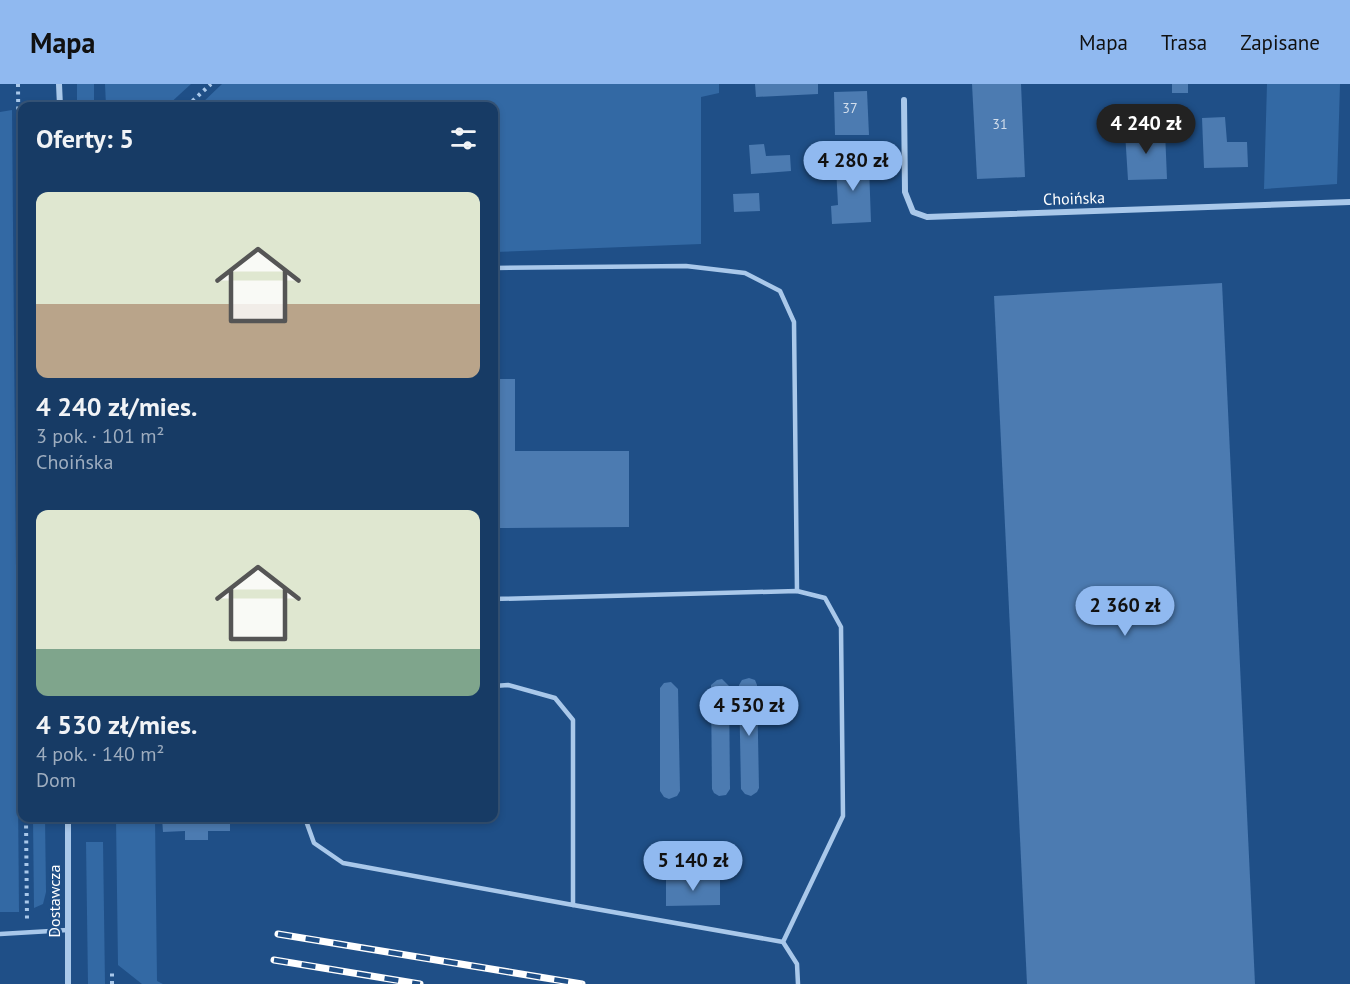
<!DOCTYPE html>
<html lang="pl">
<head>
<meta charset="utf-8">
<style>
	:root { --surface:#173b65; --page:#24466e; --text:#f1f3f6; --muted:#9eadbf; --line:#365579; --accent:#90b9f0 }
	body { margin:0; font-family:"PT Sans",sans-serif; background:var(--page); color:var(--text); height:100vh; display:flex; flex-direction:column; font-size:22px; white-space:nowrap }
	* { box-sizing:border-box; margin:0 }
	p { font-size:20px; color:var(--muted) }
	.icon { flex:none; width:33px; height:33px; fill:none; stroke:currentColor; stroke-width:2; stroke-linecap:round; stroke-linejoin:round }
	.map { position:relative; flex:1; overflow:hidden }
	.panel { position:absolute; left:18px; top:18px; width:480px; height:720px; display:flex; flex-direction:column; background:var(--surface); border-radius:12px; box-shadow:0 3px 9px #0003,0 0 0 2px var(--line) }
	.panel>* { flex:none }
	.price { position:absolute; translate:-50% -51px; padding:0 14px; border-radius:21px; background:var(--accent); color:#111; font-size:20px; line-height:39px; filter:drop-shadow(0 2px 3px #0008) }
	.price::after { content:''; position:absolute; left:50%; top:36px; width:18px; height:14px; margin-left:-9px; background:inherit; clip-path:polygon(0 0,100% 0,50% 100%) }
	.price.on { background:#222; color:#fff }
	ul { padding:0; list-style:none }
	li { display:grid; align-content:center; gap:12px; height:318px; padding:0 18px }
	li span { display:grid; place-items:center; height:186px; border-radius:12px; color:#555 }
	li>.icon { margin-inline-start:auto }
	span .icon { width:108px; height:108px; fill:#fffc; stroke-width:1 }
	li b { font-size:26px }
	h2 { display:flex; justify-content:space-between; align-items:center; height:72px; padding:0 18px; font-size:26px }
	header { display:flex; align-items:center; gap:36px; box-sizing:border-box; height:84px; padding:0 30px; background:var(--accent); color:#111 }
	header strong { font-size:28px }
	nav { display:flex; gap:33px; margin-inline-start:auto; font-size:21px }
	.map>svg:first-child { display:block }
</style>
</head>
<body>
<header>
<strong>Mapa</strong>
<nav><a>Mapa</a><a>Trasa</a><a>Zapisane</a></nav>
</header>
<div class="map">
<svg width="1350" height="900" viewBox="0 0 1350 900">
	<rect width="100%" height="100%" fill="#1f4f87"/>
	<g fill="#3369a4">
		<rect x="77" y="0" width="17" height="22"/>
		<polygon points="105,0 191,0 167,22 106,22"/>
		<polygon points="222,0 719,0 719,9 701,13 701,160 494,168 494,22 199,22"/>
		<polygon points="1267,0 1340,0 1337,100 1264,105"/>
		<polygon points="12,26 19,828 0,828 0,28"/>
		<polygon points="33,734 45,734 46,808 43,820 34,824"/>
		<polygon points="116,734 155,734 157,897 163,900 142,900 118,881"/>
		<polygon points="86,758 103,758 105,900 88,900"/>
	</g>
	<g fill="#4c7bb1">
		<polygon points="755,0 818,0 818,10 756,13"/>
		<polygon points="972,0 1021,0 1025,93 977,95"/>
		<rect x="1172" y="0" width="16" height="9"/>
		<polygon points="867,7 869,51 835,51 834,8"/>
		<polygon points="1225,33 1227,58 1247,58 1248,83 1204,84 1202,34"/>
		<polygon points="1165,47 1167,95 1128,96 1125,48"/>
		<polygon points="764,60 766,72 790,71 791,87 751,90 749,61"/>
		<polygon points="844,68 861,68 861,81 869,82 871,138 832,140 831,122 838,121 836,83 845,82"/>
		<polygon points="759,109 760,127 734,128 733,110"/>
		<polygon points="1222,199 1255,900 1027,900 994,212"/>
		<polygon points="494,295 515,295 515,367 629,367 629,443 494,444"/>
		<polygon points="749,594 755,596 757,601 759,704 757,708 751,712 745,710 741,705 739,601 742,596"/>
		<polygon points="722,595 729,602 730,705 726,711 719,712 714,709 712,705 711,601 717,596"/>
		<polygon points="671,598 678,605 680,707 677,712 669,715 664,713 660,707 660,604 664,599"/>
		<polygon points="162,734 230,734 230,747 208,747 208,756 185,756 185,747 163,748"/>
		<polygon points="720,795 720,821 666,822 666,796"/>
	</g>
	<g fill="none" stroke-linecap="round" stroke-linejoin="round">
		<g stroke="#a9c8ea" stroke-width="4" stroke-dasharray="3 4.5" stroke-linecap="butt">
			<polyline points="18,0 22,425"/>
			<polyline points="187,22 211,0"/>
			<polyline points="26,734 27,836"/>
			<polyline points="112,900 112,886"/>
		</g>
		<g stroke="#a9c8ea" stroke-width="4.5">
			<polyline points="494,184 686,182 745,189 780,207 794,238 797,507"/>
			<polyline points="494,515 797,507 825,514 841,543 843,732 783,858 797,880 798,900"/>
			<polyline points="305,734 314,759 343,779 573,821 573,636 555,614 508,601 494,602"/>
			<polyline points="573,821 783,858"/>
			<polyline points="0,850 68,846"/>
		</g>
		<g stroke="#a9c8ea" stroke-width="6">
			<polyline points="59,0 60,22"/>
			<polyline points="904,16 905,108 913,128 927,133 1350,118"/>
			<polyline points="68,734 68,900"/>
		</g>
		<g stroke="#fff" stroke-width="7">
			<g id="rail">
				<polyline points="278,850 582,900"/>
				<polyline points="274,876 420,900"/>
			</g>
		</g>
		<use href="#rail" stroke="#1f4f87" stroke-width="4.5" stroke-dasharray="14" stroke-linecap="butt"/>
	</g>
	<g text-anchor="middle" stroke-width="4.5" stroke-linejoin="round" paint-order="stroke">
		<g font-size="14" fill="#d2deec">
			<text x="850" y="29">37</text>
			<text x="1000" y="45">31</text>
		</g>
		<g font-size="16" fill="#fff" stroke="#1f4f87">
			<text transform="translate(1074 114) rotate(-2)" y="6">Choińska</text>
			<text transform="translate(54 817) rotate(-90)" y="6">Dostawcza</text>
		</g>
	</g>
</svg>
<b class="price on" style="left:1146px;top:71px">4 240 zł</b>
<b class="price" style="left:853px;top:108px">4 280 zł</b>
<b class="price" style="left:1125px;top:553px">2 360 zł</b>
<b class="price" style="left:749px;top:653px">4 530 zł</b>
<b class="price" style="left:693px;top:808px">5 140 zł</b>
<section class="panel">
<h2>Oferty: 5<svg class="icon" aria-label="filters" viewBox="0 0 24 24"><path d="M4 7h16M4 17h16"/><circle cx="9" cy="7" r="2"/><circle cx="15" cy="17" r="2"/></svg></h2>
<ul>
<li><span style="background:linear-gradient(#dfe7d0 60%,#b9a48a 0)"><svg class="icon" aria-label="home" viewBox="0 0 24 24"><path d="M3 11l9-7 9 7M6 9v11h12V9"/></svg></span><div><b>4 240 zł/mies.</b><p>3 pok. · 101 m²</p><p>Choińska</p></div></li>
<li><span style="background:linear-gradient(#dfe7d0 75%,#7fa58c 0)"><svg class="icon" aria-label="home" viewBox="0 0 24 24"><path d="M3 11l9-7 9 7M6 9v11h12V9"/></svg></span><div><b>4 530 zł/mies.</b><p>4 pok. · 140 m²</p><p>Dom</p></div></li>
</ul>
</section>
</div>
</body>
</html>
